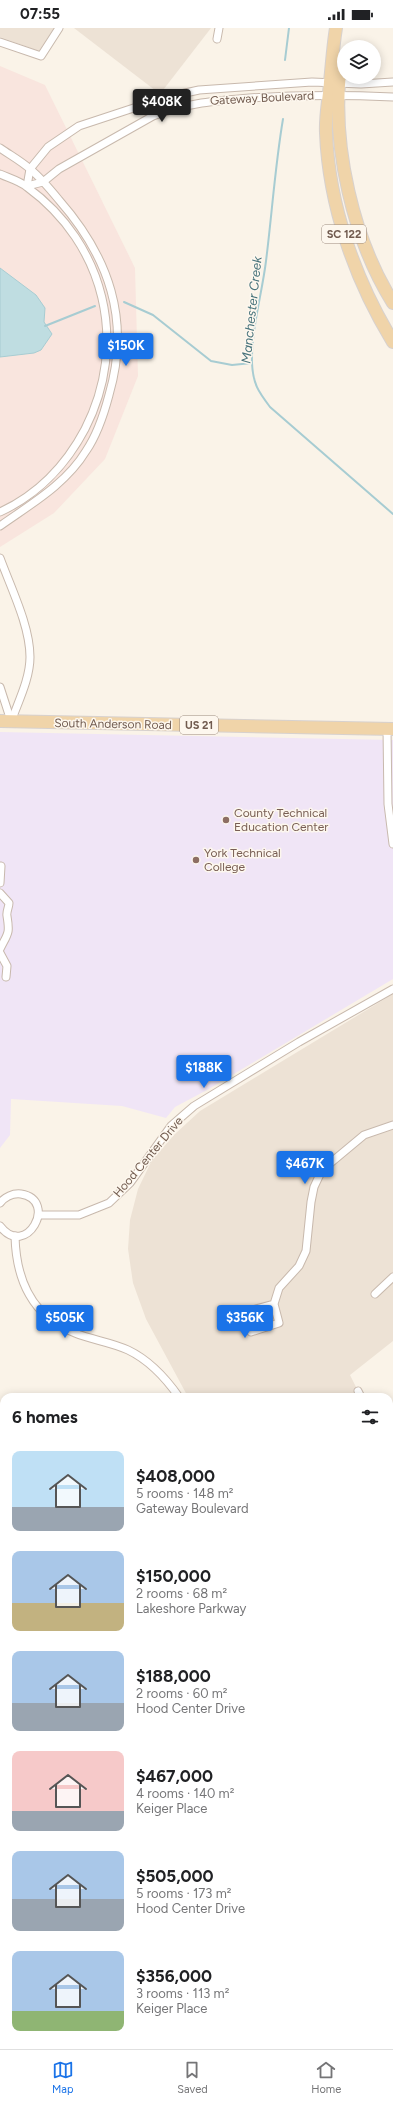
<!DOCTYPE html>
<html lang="en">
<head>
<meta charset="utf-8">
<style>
	:root { --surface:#fff; --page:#f6f6f6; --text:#202124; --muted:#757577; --line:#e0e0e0; --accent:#1a73e8 }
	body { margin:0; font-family:Figtree,sans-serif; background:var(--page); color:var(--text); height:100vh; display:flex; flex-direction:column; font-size:15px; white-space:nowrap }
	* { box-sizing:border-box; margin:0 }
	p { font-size:13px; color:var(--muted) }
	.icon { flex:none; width:22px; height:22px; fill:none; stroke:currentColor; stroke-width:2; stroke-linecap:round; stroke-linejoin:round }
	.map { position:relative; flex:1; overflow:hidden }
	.sheet { position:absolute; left:0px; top:1365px; width:393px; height:656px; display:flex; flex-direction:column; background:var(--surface); border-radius:12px 12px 0 0; box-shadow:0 2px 10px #0003 }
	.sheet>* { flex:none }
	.buttons { position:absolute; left:337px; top:12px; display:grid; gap:8px }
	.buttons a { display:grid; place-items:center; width:44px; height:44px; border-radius:50%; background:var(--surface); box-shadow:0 2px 10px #0003; font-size:20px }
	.price { position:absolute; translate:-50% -34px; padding:0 9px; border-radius:4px; background:var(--accent); color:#fff; font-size:13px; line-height:26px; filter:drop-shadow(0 1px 2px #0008) }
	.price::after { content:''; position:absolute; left:50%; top:24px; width:12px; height:9px; margin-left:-6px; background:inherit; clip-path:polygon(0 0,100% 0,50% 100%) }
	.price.active { background:#222; color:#fff }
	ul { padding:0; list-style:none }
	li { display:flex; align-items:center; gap:12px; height:100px; padding:0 12px }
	li span { display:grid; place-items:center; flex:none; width:112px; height:80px; border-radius:8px; color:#555 }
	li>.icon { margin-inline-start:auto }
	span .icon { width:48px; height:48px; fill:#fffc; stroke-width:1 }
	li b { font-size:17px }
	h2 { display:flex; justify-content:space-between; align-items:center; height:48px; padding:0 12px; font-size:17px }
	.status { display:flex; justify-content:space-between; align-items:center; height:28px; padding:0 20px; background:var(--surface); direction:ltr }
	.status svg { height:11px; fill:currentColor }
	.menu { display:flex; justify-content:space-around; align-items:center; height:56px; border-top:1px solid var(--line); background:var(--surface); font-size:11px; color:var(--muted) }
	.menu a { display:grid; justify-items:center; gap:2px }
	.menu .active { color:var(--accent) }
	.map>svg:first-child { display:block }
</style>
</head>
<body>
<div class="status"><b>07:55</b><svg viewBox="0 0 49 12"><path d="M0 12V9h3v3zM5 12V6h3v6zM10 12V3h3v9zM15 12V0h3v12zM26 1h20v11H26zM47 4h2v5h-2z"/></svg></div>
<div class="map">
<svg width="393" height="2021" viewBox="0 0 393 2021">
	<rect width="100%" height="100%" fill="#faf3e8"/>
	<g fill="#ede2d5">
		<polygon points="0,0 54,0 39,23 0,9"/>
		<polygon points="74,0 211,0 160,66"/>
		<polygon points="393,966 393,1313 350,1347 361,1369 188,1369 146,1291 133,1255 128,1221 130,1192 138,1161 152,1132 175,1106 200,1083"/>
		<polygon points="0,1482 4,1486 4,1931 0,1934"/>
		<polygon points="0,2010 4,2013 4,2017 9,2017 14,2021 0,2021"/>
	</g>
	<polygon fill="#f9e5de" points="0,38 45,57 135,240 138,348 105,431 54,485 0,519"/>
	<polygon fill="#f0e5f6" points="0,704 393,712 393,951 207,1062 175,1079 166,1090 122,1078 11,1071 10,1107 0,1120"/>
	<polygon fill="#bfdde1" stroke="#a7ccd2" points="0,240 36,267 45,280 44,294 52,306 41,322 34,325 0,329"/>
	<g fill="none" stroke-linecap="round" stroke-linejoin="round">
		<g stroke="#a7ccd2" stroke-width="2">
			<polyline points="285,32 289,0"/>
			<path d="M283,91C275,138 272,186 266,233C262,266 251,302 252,335C253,356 258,363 270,379L393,486"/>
			<polyline points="124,274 153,287 211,333 232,337 252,335"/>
			<polyline points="45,298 95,278"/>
			<polyline points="0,1426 4,1432"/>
			<polyline points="389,1963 393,1965"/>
		</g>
		<g stroke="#c8b9ad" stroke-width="9">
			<g id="street">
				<polyline points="217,11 219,0"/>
				<polyline points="0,14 41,28 59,0"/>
				<path d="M0,120C10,127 21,133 30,141C41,150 50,161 59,172C109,229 131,292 109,367C104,386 97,407 86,423C66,456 31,476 0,498"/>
				<path d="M0,146C9,150 20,153 27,159C105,216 129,315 85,401C66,437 37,467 0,484"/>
				<polyline points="27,158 30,141 48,119 79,98 167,69 199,62 312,54 361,56 393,54"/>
				<path d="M27,158L43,154L59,141L153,88C185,75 215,73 249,70C297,67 345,67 393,69"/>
				<path d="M0,530C11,560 30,598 30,629C30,651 18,674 11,694"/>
				<polyline points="0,659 11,693"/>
				<polyline points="387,701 388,776 393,816"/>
				<polyline points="0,855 1,838"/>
				<path d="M0,865L9,875C9,879 6,884 7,888C10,906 8,905 0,921"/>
				<polyline points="0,925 7,938 6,949"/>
				<path d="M0,1175C5,1169 13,1165 21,1166C59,1172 26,1232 0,1198"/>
				<polyline points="39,1187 79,1187 109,1175 130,1155 171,1098 194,1078 299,1014 393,961"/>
				<path d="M15,1208C16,1251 32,1289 75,1305C92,1312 111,1314 128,1322C149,1332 165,1349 179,1369"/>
				<polyline points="375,1266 393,1249"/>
				<polyline points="274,1276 279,1295 251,1304 245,1284 274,1276 279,1260 299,1238 306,1223 311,1174 314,1159 322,1142 364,1107 393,1097"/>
				<polyline points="358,1363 361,1369"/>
				<polyline points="389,1421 393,1428"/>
				<polyline points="389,1611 393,1610"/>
				<polyline points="0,1641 4,1646"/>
				<polyline points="0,1670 4,1668"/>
				<polyline points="389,1676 393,1678"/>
				<polyline points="0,1852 4,1850"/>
			</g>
		</g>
		<g stroke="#d7d1ce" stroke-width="14">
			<g id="primary">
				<path d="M336,0C333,18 332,36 330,54C329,71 325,88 326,105C329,178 355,252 393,314"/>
				<path d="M340,44C332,119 353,211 393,275"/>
				<polyline points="0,693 393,701"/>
			</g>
		</g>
		<use href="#street" stroke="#fff" stroke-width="7"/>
		<use href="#primary" stroke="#f0d4a9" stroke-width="12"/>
	</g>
	<g fill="#8d6e63" stroke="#fdf7ee" stroke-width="1.5">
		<circle cx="226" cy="792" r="4"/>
		<circle cx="196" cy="832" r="4"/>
	</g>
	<g text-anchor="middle" stroke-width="3" stroke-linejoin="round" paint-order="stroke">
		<g fill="#fdf7ee" stroke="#9b8a7f" stroke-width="1">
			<rect x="322" y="197" width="44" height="18" rx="3"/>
			<rect x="180" y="688" width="38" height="18" rx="3"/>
		</g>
		<g font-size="11" font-weight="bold" fill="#715b4f">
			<text x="344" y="210">SC 122</text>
			<text x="199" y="701">US 21</text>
		</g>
		<g font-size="12" fill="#715b4f" stroke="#fdf7ee">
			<text transform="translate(262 70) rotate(-3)" y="4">Gateway Boulevard</text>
			<text transform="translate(113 696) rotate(1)" y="4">South Anderson Road</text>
			<text transform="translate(148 1129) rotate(-50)" y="4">Hood Center Drive</text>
		</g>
		<g font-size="12" fill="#785e54" stroke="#fdf7ee" text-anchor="start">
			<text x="234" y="789">County Technical<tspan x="234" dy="14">Education Center</tspan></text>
			<text x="204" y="829">York Technical<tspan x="204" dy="14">College</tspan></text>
		</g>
		<g font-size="13" font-style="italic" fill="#48737b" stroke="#fdf7ee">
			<text transform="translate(251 282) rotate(-84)" y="5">Manchester Creek</text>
		</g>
	</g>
</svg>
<div class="buttons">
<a><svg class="icon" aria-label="layers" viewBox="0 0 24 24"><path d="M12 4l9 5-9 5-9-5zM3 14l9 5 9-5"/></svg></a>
</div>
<b class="price active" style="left:162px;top:95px">$408K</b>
<b class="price" style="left:126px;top:339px">$150K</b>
<b class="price" style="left:204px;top:1061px">$188K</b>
<b class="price" style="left:305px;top:1157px">$467K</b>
<b class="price" style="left:65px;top:1311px">$505K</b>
<b class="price" style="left:245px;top:1311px">$356K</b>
<section class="sheet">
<h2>6 homes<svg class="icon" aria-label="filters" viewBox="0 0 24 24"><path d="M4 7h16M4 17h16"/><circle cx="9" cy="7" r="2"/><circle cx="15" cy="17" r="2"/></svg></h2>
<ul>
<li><span style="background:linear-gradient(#bfe0f5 70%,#9aa5b1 0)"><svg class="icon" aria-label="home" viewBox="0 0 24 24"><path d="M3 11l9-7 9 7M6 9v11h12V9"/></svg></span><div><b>$408,000</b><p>5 rooms · 148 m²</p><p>Gateway Boulevard</p></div></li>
<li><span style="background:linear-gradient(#a9c7e8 65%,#c2b280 0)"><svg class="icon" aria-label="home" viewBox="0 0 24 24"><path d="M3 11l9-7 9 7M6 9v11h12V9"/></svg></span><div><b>$150,000</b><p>2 rooms · 68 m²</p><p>Lakeshore Parkway</p></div></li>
<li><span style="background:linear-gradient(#a9c7e8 65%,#9aa5b1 0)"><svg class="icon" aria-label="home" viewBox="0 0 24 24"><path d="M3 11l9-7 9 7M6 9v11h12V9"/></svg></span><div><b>$188,000</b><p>2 rooms · 60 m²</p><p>Hood Center Drive</p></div></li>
<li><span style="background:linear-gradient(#f6c9c9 75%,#9aa5b1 0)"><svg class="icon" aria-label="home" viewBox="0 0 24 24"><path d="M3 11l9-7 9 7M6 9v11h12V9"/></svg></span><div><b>$467,000</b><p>4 rooms · 140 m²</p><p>Keiger Place</p></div></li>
<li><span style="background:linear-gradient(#a9c7e8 60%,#9aa5b1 0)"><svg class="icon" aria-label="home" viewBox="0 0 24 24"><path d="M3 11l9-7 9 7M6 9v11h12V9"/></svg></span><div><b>$505,000</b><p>5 rooms · 173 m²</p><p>Hood Center Drive</p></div></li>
<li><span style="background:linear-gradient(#a9c7e8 75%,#8fb573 0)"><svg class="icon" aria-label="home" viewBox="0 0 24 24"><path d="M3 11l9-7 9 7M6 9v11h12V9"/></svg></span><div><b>$356,000</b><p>3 rooms · 113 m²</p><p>Keiger Place</p></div></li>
</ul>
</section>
</div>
<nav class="menu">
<a class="active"><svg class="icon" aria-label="map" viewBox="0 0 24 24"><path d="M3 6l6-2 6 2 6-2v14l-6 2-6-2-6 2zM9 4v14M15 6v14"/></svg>Map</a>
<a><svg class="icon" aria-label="saved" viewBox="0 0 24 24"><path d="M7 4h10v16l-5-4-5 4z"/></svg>Saved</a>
<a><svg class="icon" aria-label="home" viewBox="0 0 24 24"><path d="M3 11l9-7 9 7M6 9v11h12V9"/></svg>Home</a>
</nav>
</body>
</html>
